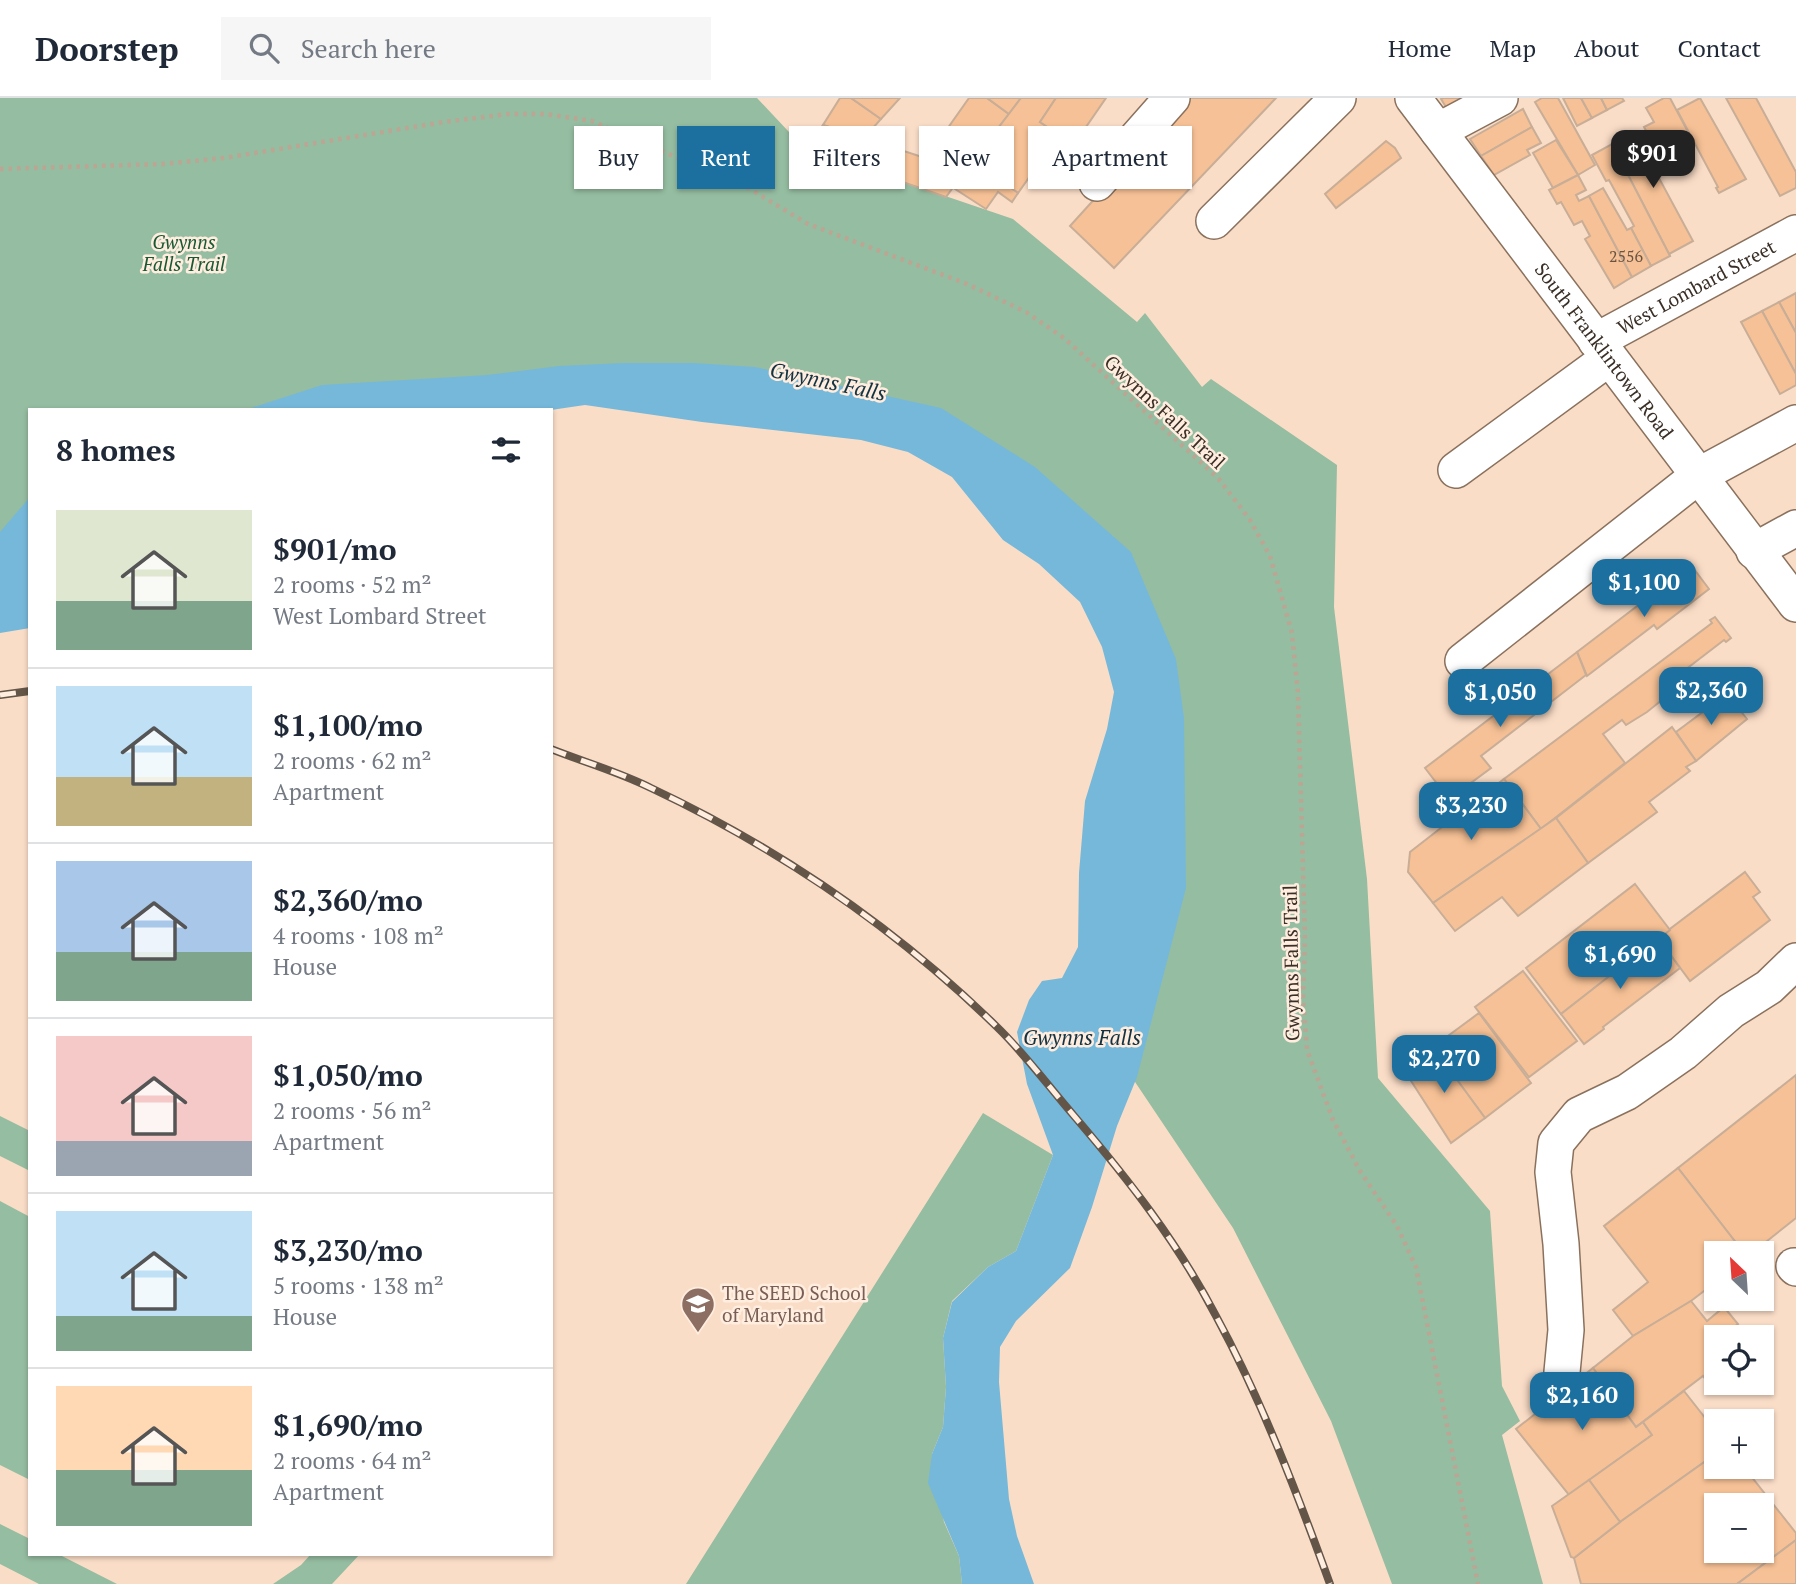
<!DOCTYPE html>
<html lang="en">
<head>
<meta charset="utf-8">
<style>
	:root { --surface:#fff; --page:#f6f6f7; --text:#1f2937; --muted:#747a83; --line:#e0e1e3; --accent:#1b70a0 }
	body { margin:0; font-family:"PT Serif",serif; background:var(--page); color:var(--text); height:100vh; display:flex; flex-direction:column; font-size:26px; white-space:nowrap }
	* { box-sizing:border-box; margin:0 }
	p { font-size:23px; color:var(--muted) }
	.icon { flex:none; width:38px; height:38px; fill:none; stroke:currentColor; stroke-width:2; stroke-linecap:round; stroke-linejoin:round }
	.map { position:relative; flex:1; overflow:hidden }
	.sheet { position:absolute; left:28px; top:310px; width:525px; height:1148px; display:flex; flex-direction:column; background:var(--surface); border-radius:0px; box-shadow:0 2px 5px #0004 }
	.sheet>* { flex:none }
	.guide { position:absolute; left:574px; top:28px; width:665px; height:63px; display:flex; gap:14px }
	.needle { width:46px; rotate:335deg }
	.controls { position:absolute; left:1704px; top:1143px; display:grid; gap:14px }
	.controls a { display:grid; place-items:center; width:70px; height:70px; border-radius:0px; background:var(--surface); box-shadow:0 2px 5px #0004; font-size:35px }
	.price { position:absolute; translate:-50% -60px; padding:0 16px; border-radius:14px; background:var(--accent); color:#fff; font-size:23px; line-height:46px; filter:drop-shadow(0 2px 4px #0008) }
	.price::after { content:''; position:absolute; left:50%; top:42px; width:21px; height:16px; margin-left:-10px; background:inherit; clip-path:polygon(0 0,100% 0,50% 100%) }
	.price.active { background:#222; color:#fff }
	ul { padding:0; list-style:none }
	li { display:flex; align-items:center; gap:21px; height:175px; padding:0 28px }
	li+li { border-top:2px solid var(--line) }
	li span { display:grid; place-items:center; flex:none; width:196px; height:140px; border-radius:0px; color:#555 }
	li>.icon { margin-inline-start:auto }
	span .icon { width:84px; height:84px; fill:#fffc; stroke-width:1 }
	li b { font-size:30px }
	h2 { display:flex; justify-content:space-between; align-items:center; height:84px; padding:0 28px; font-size:30px }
	.chip { padding:0 24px; border-radius:0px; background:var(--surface); box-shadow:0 2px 5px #0004; font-size:24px; line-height:63px }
	.chip.active { background:var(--accent); color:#fff }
	header { display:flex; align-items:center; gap:42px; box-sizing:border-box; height:98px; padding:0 35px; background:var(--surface); border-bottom:2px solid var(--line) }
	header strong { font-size:33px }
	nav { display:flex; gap:38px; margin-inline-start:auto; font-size:24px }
	.search { width:490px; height:63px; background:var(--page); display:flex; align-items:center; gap:18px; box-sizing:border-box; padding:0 24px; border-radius:0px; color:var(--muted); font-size:26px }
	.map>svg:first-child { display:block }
</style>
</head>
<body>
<header>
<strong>Doorstep</strong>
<div class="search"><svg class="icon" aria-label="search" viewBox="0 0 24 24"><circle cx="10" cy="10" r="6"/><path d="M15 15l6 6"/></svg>Search here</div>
<nav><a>Home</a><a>Map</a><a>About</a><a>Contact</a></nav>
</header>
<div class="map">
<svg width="1796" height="1486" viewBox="0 0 1796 1486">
	<rect width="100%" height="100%" fill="#faddc7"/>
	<g fill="#95bda1">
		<polygon points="0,0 757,0 804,50 1013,121 1137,224 1145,215 1202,289 1211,281 1337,367 1334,509 1367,781 1378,980 1490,1113 1502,1288 1520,1323 1502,1337 1543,1486 1392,1486 1331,1323 1233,1130 1125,969 1120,522 905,327 632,289 356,312 30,312 30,455 0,475"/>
		<polygon points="983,1015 1053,1057 1016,1153 988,1169 952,1203 943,1240 946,1289 943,1329 932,1356 944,1424 959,1458 962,1486 686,1486"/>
		<polygon points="0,1018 30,1033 30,1073 0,1058"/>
		<polygon points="0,1103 30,1119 30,1382 0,1367"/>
		<polygon points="0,1426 30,1441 30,1456 58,1456 117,1486 39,1486 0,1466"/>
		<polygon points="311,1456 360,1456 332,1486 273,1486 301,1467"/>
	</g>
	<g fill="#76b8da">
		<polygon points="623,265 694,265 755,269 941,310 1035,369 1131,454 1176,561 1184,620 1186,790 1137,979 1117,1028 1092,1109 1070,1170 1016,1223 1000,1249 999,1284 1009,1401 1017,1438 1034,1486 962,1486 959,1458 928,1385 932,1356 943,1329 946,1289 943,1240 952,1204 988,1169 1016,1153 1053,1057 1027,986 1017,934 1029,902 1042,883 1062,880 1078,849 1079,775 1085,703 1107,631 1114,594 1102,549 1080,504 1039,466 1003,442 952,379 908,354 861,342 702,324 585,307 551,312 248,311 322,287 487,277 559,268"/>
		<polygon points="30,399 30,530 0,535 0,434"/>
	</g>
	<g fill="#f6c196" stroke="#c8ad97" stroke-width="2" fill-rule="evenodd">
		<polygon points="840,0 851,0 881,21 864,40 823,27"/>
		<polygon points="851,0 900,0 881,21"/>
		<polygon points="969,0 987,0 1009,16 965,73 926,61"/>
		<polygon points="987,0 1021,0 1009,16"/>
		<polygon points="1021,0 1056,0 1040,24 1059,37 1018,95 973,63"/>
		<polygon points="1056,0 1106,0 1068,55 1054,45 1059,37 1040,24"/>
		<polygon points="1186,0 1276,0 1114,170 1070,128"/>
		<polygon points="1443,0 1484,0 1452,19 1441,1"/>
		<polygon points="1542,0 1558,0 1595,67 1578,77 1535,4"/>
		<polygon points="1563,0 1581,0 1592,20 1577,28"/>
		<polygon points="1581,0 1601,0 1607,12 1592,20"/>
		<polygon points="1601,0 1622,0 1624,3 1607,12"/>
		<polygon points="1664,0 1670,0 1695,47 1663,64 1644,29 1654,24 1646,10"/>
		<polygon points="1700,0 1746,81 1719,95 1716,90 1718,89 1677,12"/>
		<polygon points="1726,0 1756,0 1796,74 1796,90 1780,98"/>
		<polygon points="1523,11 1532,29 1481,58 1470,41"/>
		<polygon points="823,27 864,40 965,73 946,99 807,51"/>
		<polygon points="1532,29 1541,45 1527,52 1530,57 1494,77 1481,58"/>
		<polygon points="1629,36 1634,46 1649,38 1663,64 1653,69 1693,143 1669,156 1670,158 1612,46"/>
		<polygon points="1556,42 1578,77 1553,90 1533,55"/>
		<polygon points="1386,43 1395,50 1401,60 1336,110 1325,96"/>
		<polygon points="1612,46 1670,158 1651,168 1631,130 1634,128 1609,82 1606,83 1592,57"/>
		<polygon points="973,63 1018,95 1012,104 998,94 986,111 952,89"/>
		<polygon points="1578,77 1586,92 1576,97 1579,103 1589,98 1632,179 1614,190 1585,141 1590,138 1582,123 1574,127 1561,104 1557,106 1549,92"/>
		<polygon points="1603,90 1627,132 1631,130 1651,168 1632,179 1589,98"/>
		<polygon points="1796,195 1796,235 1779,204"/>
		<polygon points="1779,204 1796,235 1796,276 1762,213"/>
		<polygon points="1762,213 1796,276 1796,287 1780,296 1741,224"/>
		<polygon points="1691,467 1709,491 1657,531 1654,527 1587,578 1577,554"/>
		<polygon points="1715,519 1731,540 1726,544 1724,542 1685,572 1688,576 1666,594 1668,597 1647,614 1626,627 1622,622 1603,636 1625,665 1541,731 1504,681 1712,525 1710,522"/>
		<polygon points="1577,554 1586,577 1481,658 1491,670 1449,701 1425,670"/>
		<polygon points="1727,596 1747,621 1696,663 1676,634"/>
		<polygon points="1672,629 1696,663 1686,669 1690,673 1649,704 1657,714 1588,765 1556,720"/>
		<polygon points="1504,681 1541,731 1433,805 1408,774 1410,754"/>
		<polygon points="1556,720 1588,765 1518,818 1502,799 1455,833 1433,805"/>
		<polygon points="1745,774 1760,794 1753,799 1770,822 1690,883 1658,840"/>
		<polygon points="1635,786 1670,832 1561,916 1526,870"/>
		<polygon points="1658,840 1680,870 1603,929 1604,931 1584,946 1561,916"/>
		<polygon points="1523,873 1577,943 1529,979 1475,909"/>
		<polygon points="1479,915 1531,985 1485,1020 1433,949"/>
		<polygon points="1433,949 1485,1020 1451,1045 1404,972"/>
		<polygon points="1796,977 1796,1120 1752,1155 1744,1155 1678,1070"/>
		<polygon points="1678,1070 1744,1155 1717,1155 1717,1183 1691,1203 1633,1238 1613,1212 1648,1184 1604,1128"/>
		<polygon points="1691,1203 1707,1223 1724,1209 1738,1226 1721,1239 1717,1239 1717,1281 1709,1286 1703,1278 1636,1329 1593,1270 1633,1238"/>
		<polygon points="1593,1270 1636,1329 1643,1324 1652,1337 1569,1397 1516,1331"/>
		<polygon points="1684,1293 1717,1335 1717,1355 1620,1424 1589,1382 1652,1337 1643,1324"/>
		<path d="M1717,1355V1368H1743L1796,1435V1442L1737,1486H1581L1574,1460L1620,1424ZM1717,1407H1762V1452H1717Z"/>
		<polygon points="1589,1382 1620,1424 1574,1460 1571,1459 1552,1408"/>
		<polygon points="1796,1442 1796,1486 1737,1486"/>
	</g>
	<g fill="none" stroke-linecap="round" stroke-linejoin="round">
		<g stroke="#8a715d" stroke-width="38">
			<g id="minor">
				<path id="s1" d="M1413,0L1796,506"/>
				<polyline points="1438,33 1500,0"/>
				<polyline points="1097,85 1172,0"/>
				<polyline points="1214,123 1338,0"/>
				<path id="s2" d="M1596,243L1796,135"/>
				<polyline points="1456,372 1609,260"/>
				<polyline points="1754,453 1796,430"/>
				<polyline points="1463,563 1698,378 1796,325"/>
				<polyline points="1794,1168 1796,1170"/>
				<polyline points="1562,1274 1566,1232 1561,1146 1553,1074 1556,1045 1579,1017 1627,994 1683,955 1731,913 1769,889 1796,863"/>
			</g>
		</g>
		<polyline stroke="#bca593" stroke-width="4.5" stroke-dasharray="3.5 5" stroke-linecap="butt" points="0,71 163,66 224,60 444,24 508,16 546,16 592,23 750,91 808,126 967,186 1026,214 1064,240 1218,380 1250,422 1270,458 1292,535 1298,596 1305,841 1303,900 1307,952 1333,1022 1360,1073 1397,1128 1416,1169 1478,1486"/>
		<use href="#minor" stroke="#fff" stroke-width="35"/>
		<g stroke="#645549" stroke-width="8">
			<g id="rail">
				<polyline points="0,597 30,593"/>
				<path d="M551,651C584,664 619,674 651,690C778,750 897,831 997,929C1025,956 1049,989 1075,1019C1128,1081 1178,1145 1216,1218C1262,1303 1297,1395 1330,1486"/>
			</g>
		</g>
		<use href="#rail" stroke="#ffeddf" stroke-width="5" stroke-dasharray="16" stroke-linecap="butt"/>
	</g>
	<defs>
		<g id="school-pin" transform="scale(1.75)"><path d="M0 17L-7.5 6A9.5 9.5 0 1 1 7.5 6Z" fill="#8d6e63" stroke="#ffeddf"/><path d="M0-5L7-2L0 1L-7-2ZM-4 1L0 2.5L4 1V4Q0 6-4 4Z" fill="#fff"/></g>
	</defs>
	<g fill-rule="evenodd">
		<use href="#school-pin" x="698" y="1206"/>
	</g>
	<g text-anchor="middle" stroke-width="5" stroke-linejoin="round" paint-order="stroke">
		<g font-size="16" fill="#695442">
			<text x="1626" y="164">2556</text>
		</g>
		<g font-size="19" font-style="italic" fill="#185934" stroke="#ffeddf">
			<text x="184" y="151">Gwynns<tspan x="184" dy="22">Falls Trail</tspan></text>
		</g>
		<g font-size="19" fill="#3a2f26" stroke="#ffeddf">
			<text dy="7" stroke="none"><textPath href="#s2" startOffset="114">West Lombard Street</textPath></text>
			<text dy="7" stroke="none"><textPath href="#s1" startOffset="317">South Franklintown Road</textPath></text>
			<text transform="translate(1165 314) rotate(43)" y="7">Gwynns Falls Trail</text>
			<text transform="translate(1291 865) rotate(-91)" y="7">Gwynns Falls Trail</text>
		</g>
		<g font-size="19" fill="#785e54" stroke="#ffeddf" text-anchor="start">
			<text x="722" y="1202">The SEED School<tspan x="722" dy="22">of Maryland</tspan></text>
		</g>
		<g font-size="21" font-style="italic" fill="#143342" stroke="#ffeddf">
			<text transform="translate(828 284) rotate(12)" y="7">Gwynns Falls</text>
			<text x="1082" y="947">Gwynns Falls</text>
		</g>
	</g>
</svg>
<div class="controls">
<a><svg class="needle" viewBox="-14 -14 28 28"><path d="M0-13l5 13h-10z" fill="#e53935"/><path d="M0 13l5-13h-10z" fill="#747a83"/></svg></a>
<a><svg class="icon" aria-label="locate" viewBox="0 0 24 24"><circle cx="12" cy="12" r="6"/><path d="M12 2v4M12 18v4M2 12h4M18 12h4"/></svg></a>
<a>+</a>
<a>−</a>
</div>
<b class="price active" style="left:1653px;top:92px">$901</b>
<b class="price" style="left:1644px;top:521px">$1,100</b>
<b class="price" style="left:1711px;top:629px">$2,360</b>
<b class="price" style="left:1500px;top:631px">$1,050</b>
<b class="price" style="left:1471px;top:744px">$3,230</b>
<b class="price" style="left:1620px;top:893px">$1,690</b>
<b class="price" style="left:1444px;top:997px">$2,270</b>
<b class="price" style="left:1582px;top:1334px">$2,160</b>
<div class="guide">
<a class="chip">Buy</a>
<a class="chip active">Rent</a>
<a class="chip">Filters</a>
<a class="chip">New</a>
<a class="chip">Apartment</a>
</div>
<section class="sheet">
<h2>8 homes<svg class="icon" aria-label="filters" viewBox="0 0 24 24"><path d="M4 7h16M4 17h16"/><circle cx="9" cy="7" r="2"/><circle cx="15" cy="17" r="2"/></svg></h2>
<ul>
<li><span style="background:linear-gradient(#dfe7d0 65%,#7fa58c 0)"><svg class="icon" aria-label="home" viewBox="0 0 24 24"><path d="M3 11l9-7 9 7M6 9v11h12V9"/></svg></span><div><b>$901/mo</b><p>2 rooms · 52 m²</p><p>West Lombard Street</p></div></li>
<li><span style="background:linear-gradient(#bfe0f5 65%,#c2b280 0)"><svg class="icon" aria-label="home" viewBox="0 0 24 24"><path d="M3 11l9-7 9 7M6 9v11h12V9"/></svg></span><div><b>$1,100/mo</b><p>2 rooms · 62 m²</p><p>Apartment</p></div></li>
<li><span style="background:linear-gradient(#a9c7e8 65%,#7fa58c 0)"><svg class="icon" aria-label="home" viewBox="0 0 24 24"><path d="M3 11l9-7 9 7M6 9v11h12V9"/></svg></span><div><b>$2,360/mo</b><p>4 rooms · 108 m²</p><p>House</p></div></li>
<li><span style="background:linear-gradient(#f6c9c9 75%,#9aa5b1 0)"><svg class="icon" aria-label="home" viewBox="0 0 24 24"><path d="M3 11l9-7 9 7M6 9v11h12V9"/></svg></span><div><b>$1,050/mo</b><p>2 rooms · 56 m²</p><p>Apartment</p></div></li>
<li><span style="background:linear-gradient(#bfe0f5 75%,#7fa58c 0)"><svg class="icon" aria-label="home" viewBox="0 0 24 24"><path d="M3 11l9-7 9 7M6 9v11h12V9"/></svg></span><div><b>$3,230/mo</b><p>5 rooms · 138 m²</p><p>House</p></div></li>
<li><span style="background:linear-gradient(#ffd9b3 60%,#7fa58c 0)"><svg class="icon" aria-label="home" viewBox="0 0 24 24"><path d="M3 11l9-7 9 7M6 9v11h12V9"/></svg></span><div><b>$1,690/mo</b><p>2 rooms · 64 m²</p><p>Apartment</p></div></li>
</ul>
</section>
</div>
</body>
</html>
